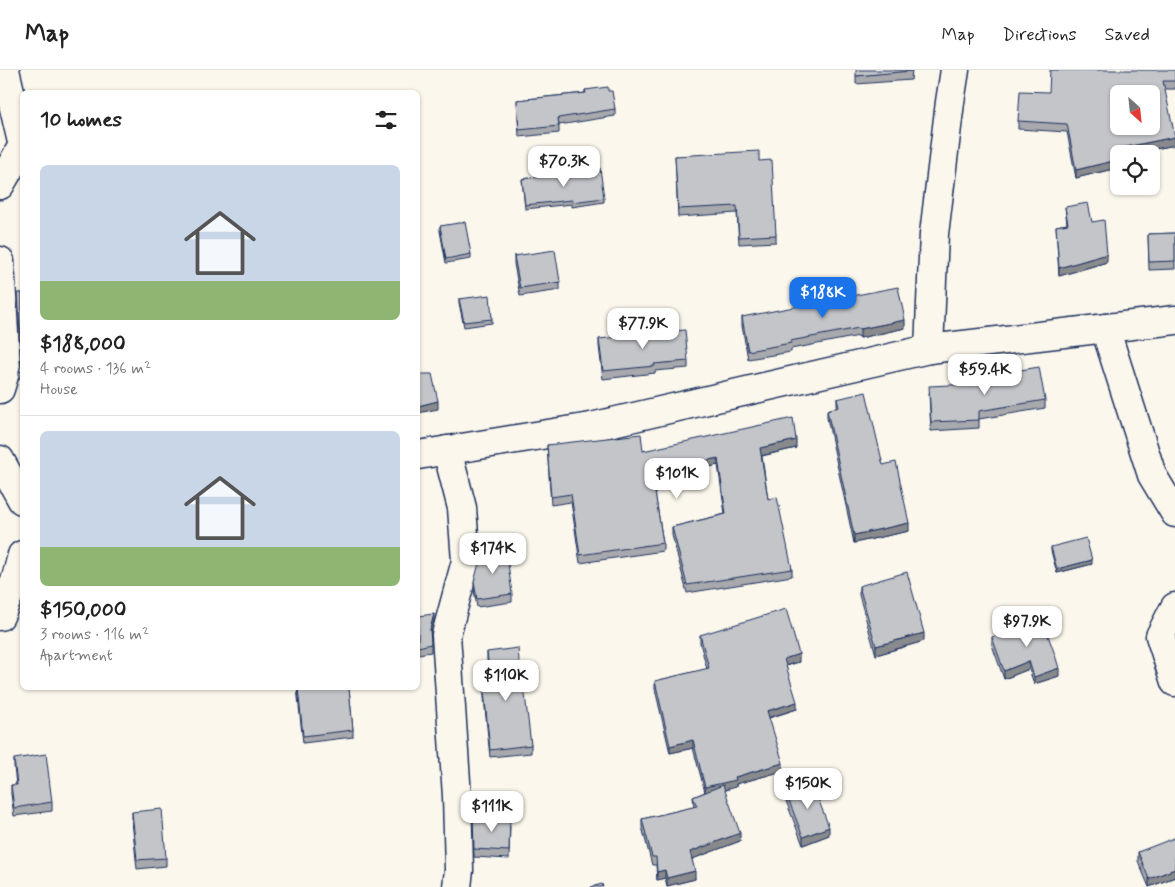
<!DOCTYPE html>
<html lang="en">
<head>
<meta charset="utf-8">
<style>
	:root { --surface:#fff; --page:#f2f2f2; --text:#222; --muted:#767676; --line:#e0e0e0; --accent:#1a73e8 }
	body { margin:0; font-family:Mynerve,sans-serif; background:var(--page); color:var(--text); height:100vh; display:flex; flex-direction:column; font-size:19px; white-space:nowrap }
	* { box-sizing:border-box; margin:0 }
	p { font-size:16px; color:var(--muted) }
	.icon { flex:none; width:28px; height:28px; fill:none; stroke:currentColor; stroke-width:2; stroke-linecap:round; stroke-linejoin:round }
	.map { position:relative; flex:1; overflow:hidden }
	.sheet { position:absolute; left:20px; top:20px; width:400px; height:600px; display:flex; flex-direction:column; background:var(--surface); border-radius:8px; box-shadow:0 1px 4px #0004 }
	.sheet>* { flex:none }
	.needle { width:32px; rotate:153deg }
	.controls { position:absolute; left:1110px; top:15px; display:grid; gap:10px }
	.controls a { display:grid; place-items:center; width:50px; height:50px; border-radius:8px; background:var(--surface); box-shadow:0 1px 4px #0004; font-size:25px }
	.price { position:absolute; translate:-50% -42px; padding:0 11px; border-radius:10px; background:#fff; color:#222; font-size:16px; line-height:32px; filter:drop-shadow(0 1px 2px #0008) }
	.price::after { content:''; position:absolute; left:50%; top:30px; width:15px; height:11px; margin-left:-8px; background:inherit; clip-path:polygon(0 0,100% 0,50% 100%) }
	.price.on { background:var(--accent); color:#fff }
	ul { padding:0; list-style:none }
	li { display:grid; align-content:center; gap:10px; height:265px; padding:0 20px }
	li+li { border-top:1px solid var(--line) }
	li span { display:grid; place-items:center; height:155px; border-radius:8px; color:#555 }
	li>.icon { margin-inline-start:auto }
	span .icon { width:90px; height:90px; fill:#fffc; stroke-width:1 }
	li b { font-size:21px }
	h2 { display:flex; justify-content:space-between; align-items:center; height:60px; padding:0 20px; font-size:21px }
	header { display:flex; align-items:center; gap:30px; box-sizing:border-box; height:70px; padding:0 25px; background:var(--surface); border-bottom:1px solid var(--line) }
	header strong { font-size:24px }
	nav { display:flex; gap:28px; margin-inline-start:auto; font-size:18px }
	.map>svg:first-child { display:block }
</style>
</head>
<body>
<header>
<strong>Map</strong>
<nav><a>Map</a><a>Directions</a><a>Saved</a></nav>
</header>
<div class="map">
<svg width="1175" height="817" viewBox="0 0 1175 817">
	<rect width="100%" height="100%" fill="#fbf7ec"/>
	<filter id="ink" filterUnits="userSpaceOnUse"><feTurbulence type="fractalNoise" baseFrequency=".02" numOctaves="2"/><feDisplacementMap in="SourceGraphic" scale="10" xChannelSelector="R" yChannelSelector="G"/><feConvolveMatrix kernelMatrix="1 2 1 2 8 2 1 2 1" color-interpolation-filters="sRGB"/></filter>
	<g filter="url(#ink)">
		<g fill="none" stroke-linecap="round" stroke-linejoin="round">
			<g stroke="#1b2f5e" stroke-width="31">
				<g id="minor">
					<polyline points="5,0 22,72"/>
					<polyline points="0,115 22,77"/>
					<polyline points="0,191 6,299 0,319"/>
					<polyline points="1105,258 1152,405 1175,443"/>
					<polyline points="929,279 1175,250"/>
					<polyline points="447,380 462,438 466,491 446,565 457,726 459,800 457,817"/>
					<polyline points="418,385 591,357 929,279 934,164 950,32 955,0"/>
					<polyline points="0,390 22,430"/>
					<polyline points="1175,537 1160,566 1175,612"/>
					<polyline points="0,546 16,508 22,485"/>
				</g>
			</g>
			<use href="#minor" stroke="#fbf7ec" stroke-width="28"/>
		</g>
		<g fill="#a8a9ad" stroke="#1b2f5e">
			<polygon points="912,0 911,10 856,14 856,6"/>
			<polygon points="1175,0 1175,19 1164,19 1175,75 1130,84 1119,84 1119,86 1112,87 1113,99 1076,108 1067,62 1018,59 1018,51 1049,22"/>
			<polygon points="585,20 608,21 615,39 615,46 559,55 559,63 519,67 517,30 585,23"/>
			<polygon points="675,86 759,91 776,165 776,172 739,174 737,143 678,147"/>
			<polygon points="571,103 604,128 604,132 572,137 572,134 525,139 522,109"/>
			<polygon points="1065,137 1107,192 1059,206 1056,156 1067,154"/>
			<polygon points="440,156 471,184 471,189 446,193 440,161"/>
			<polygon points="1175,163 1175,199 1149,200 1148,164"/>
			<polygon points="514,186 560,212 560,220 520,226 514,194"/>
			<polygon points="18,223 22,223 22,309 19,308 19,301 22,292 22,279 21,279"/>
			<polygon points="459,229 492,249 492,253 464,257 459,233"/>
			<polygon points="742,247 905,258 860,268 859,266 791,279 791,282 748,289 742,256"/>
			<polygon points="599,269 688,291 688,298 655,301 655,303 603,309 599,276"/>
			<polygon points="991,305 1045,330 1045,338 979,349 979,358 931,361 929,324 991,313"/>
			<polygon points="837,329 883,395 909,461 854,473 827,348 827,340 837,337"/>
			<polygon points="547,375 643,381 796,378 762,386 768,429 792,499 792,506 687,523 672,465 672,457 725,444 718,395 653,410 663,473 663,481 580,493 571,432 551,435"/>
			<polygon points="1051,477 1092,494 1057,503 1051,481"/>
			<polygon points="474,512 512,524 512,532 477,537 474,520"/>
			<polygon points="859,516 924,571 876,585 859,525"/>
			<polygon points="418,546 434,551 431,564 431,582 418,584"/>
			<polygon points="700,565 799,592 786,596 797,639 769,648 783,701 736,714 736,717 724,720 740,771 692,789 695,809 667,816 665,808 657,810 656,795 652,795 642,757 642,749 694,737 693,727 705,722 693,678 670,683 655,619 655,611 707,599 700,573"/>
			<polygon points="992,567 1059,606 1034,614 1029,599 1004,609 992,575"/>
			<polygon points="487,582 521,616 531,675 531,683 490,687 484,628 484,621 490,620 487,589"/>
			<polygon points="297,618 349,618 353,660 353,667 303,673"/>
			<polygon points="14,689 52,732 52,741 14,746 11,724 11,715 16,715 14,697"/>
			<polygon points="786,723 829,765 803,775 786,731"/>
			<polygon points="132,742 166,788 166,796 137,799 132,751"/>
			<polygon points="473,745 510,755 509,789 474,787"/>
			<polygon points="1175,771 1175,807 1149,817 1138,791 1138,782"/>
		</g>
		<g fill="#888a8d" stroke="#1b2f5e">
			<polygon points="1175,67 1175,75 1130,84 1119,84 1119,86 1111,88 1111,80"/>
			<polygon points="1113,91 1113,99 1076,108 1076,100"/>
			<polygon points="1107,184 1107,192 1059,206 1059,198"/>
			<polygon points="905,250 905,258 860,268 860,259"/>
			<polygon points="438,331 438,339 418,343 418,336"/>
			<polygon points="796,370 796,378 760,386 760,378"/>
			<polygon points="718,388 718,395 652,410 652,403"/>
			<polygon points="909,453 909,461 854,473 854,465"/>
			<polygon points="1092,490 1092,494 1057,503 1057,499"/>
			<polygon points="434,544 434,551 430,566 430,559"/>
			<polygon points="924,563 924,571 876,585 876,576"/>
			<polygon points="799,584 799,592 784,596 784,589"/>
			<polygon points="1029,591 1029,599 1004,609 1004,601"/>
			<polygon points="1059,598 1059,606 1034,614 1034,607"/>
			<polygon points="797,632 797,639 767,648 767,641"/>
			<polygon points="693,670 693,678 670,683 670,676"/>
			<polygon points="783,693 783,701 736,714 736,717 705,725 705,717 735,707"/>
			<polygon points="829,757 829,765 803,775 803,767"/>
			<polygon points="740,763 740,771 690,790 690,782"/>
			<polygon points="1175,799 1175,807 1149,817 1149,809"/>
			<polygon points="665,800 665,808 657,810 657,802"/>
			<polygon points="695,801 695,809 667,816 667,808"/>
		</g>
		<g fill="#c3c5c9" stroke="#1b2f5e" fill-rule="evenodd">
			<polygon points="856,0 911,0 911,1 856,6"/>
			<path d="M1050,0H1175V11H1163L1175,67L1111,80L1113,91L1076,100L1067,54L1018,51L1020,21L1049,22ZM1119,24H1151V56H1119Z"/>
			<polygon points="608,17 608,21 612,21 615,39 558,48 559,56 519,60 517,30 586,23 585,20"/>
			<polygon points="759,81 759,91 772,90 776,165 739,167 737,136 678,139 675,86"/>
			<polygon points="600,98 604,128 572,132 572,130 525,135 522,109 571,103"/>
			<polygon points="1088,133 1092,152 1104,150 1107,184 1059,198 1056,156 1068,154 1065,137"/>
			<polygon points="465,152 471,184 446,189 440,156"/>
			<polygon points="1175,163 1175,191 1149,192 1148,164"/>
			<polygon points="555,180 560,212 520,218 514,186"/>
			<polygon points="898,217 905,250 860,259 859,258 790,271 791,273 748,281 742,247"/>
			<polygon points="18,223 22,223 22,302 19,301 22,292 22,272 21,272"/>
			<polygon points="490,225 492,249 464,252 459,229"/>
			<polygon points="685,260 688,291 654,294 655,296 603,301 599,269"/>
			<polygon points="1039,297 1045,330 979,341 979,350 931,352 929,316 993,313 991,305"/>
			<polygon points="422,304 432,304 438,331 418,336 418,305"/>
			<polygon points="866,322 883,395 896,392 909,453 854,465 827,340 839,337 837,329"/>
			<polygon points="793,348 796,370 760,378 768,429 777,427 792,499 687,515 672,457 726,444 718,388 652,403 663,473 580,485 571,424 551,427 547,375 641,364 643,381"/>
			<polygon points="1086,468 1092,490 1057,499 1051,477"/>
			<polygon points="506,478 512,524 477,529 474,512 482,482"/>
			<polygon points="907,502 924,563 876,576 859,516"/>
			<polygon points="786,539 799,584 784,589 797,632 767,641 783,693 735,707 736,710 705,717 693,670 670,676 655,611 709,598 700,565"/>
			<polygon points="434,544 430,559 431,574 418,577 418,546"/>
			<polygon points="1042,549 1054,582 1059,598 1034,607 1029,591 1004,601 992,567"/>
			<polygon points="518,578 521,616 524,616 531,675 490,680 484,621 491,620 487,582"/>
			<polygon points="298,618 349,618 353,660 303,666"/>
			<polygon points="46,684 52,732 14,738 11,715 17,715 14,689"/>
			<polygon points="812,713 829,757 803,767 786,723"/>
			<polygon points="723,715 740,763 690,782 695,801 667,808 665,800 657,802 656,787 652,787 642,749 697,736 693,727"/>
			<polygon points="162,739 166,788 137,790 132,742"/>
			<polygon points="473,745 510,746 509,781 474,779"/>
			<polygon points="1174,768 1175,771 1175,799 1149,809 1138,782"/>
			<polygon points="602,814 603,817 591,817"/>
		</g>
	</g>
</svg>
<div class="controls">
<a><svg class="needle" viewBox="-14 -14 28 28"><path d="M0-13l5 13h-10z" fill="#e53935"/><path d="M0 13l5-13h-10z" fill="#767676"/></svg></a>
<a><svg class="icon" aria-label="locate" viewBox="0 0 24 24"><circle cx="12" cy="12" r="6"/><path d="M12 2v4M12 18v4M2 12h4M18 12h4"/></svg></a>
</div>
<b class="price" style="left:564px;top:118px">$70.3K</b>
<b class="price on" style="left:823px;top:249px">$188K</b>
<b class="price" style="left:643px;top:280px">$77.9K</b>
<b class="price" style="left:985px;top:326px">$59.4K</b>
<b class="price" style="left:677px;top:430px">$101K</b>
<b class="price" style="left:493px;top:505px">$174K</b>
<b class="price" style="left:1027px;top:578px">$97.9K</b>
<b class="price" style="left:506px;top:632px">$110K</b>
<b class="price" style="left:808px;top:740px">$150K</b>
<b class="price" style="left:492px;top:763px">$111K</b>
<section class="sheet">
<h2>10 homes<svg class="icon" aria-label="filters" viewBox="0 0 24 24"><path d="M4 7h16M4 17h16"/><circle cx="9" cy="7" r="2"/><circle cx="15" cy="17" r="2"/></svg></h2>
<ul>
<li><span style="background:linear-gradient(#c9d6e8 75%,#8fb573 0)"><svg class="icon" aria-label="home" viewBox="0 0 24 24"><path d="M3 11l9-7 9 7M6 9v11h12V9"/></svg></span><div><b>$188,000</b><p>4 rooms · 136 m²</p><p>House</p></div></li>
<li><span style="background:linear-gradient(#c9d6e8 75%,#8fb573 0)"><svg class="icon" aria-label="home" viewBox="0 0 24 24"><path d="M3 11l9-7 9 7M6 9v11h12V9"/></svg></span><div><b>$150,000</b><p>3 rooms · 116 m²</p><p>Apartment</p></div></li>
</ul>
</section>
</div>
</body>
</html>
